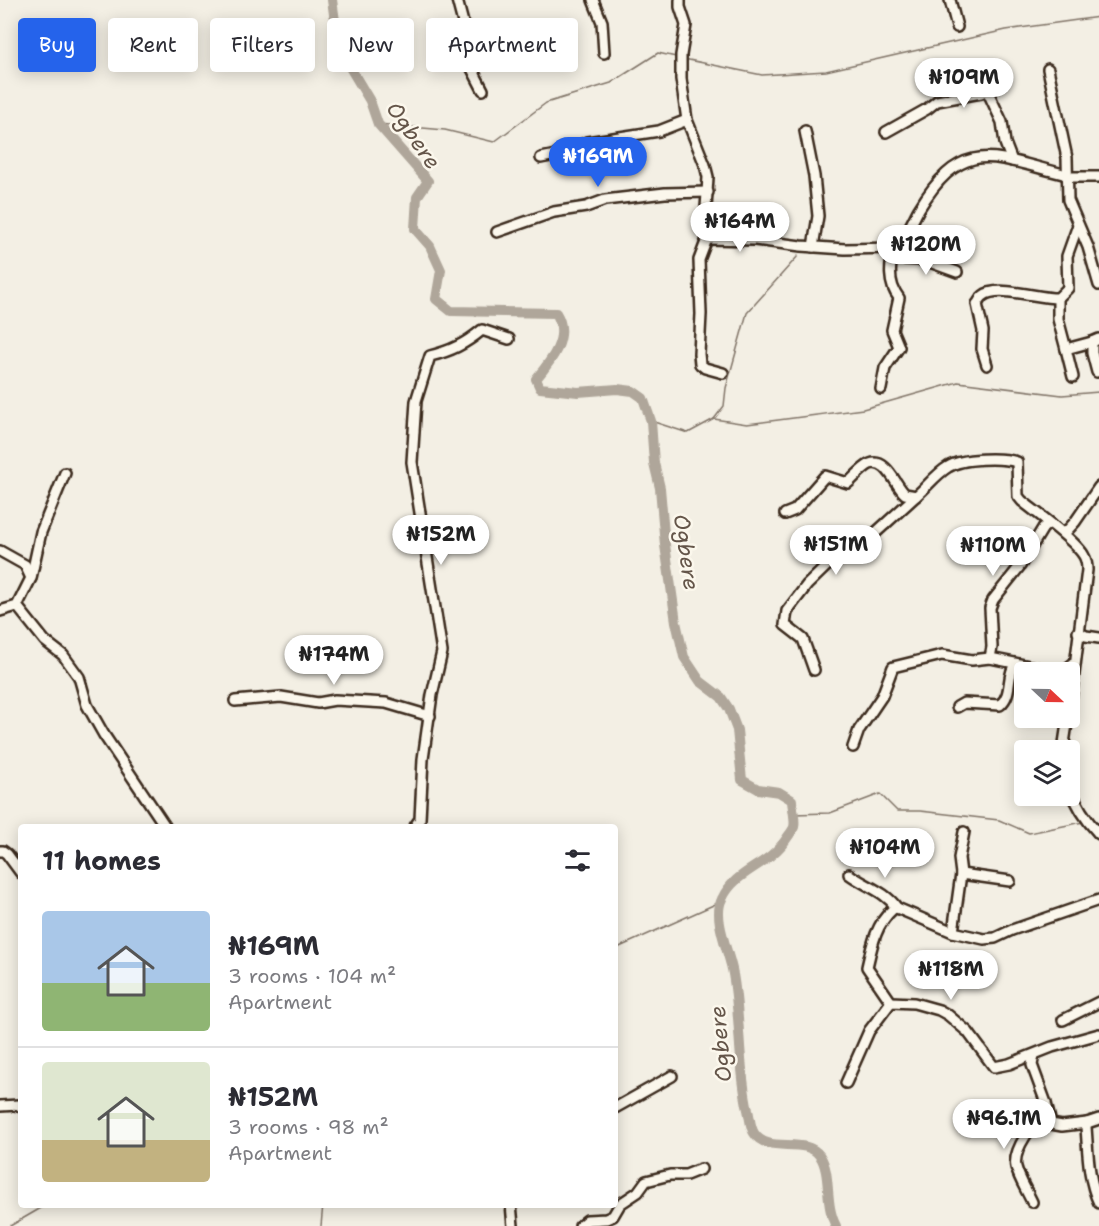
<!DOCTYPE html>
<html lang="en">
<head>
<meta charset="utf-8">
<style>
	:root { --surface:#fff; --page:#f2f2f3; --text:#2b2b33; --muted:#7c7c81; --line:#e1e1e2; --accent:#2563eb }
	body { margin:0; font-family:"Shantell Sans",sans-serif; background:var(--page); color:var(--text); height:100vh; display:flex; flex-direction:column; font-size:22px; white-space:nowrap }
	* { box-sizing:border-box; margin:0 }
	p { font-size:20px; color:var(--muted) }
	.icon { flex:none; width:33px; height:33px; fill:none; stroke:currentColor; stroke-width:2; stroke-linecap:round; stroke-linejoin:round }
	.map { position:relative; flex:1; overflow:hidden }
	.details { position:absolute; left:18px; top:824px; width:600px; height:384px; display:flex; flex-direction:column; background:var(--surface); border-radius:6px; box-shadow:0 3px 15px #0003 }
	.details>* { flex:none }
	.guide { position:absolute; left:18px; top:18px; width:600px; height:54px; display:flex; gap:12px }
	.needle { width:39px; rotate:112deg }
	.fabs { position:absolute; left:1014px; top:662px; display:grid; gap:12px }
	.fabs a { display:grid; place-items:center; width:66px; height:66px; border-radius:6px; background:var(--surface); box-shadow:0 3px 15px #0003; font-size:30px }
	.price { position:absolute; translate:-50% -51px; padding:0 14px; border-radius:21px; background:#fff; color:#222; font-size:20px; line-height:39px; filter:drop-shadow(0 2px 3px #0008) }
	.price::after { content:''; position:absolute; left:50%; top:36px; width:18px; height:14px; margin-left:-9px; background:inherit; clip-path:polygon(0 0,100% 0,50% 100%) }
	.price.selected { background:var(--accent); color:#fff }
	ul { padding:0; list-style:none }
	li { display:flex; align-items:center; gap:18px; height:150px; padding:0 24px }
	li+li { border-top:2px solid var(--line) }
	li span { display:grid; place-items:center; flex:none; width:168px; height:120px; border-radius:6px; color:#555 }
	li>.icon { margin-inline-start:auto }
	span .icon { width:72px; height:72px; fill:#fffc; stroke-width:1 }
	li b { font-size:26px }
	h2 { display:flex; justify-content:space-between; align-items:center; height:72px; padding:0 24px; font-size:26px }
	.chip { padding:0 21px; border-radius:6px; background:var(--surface); box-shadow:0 3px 15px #0003; font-size:21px; line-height:54px }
	.chip.selected { background:var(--accent); color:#fff }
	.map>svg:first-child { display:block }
</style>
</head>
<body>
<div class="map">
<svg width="1099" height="1226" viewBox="0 0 1099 1226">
	<rect width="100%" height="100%" fill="#f3efe4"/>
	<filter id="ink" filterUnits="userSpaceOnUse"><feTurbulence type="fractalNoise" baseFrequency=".0167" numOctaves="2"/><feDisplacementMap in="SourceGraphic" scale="12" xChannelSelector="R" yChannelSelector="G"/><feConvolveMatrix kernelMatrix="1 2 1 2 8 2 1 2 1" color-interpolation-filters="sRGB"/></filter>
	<g filter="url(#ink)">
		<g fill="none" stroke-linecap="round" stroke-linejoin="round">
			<g stroke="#817468" stroke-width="1.5">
				<polyline points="684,59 762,75 826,71 1006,30 1099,17"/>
				<polyline points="378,124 445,130 494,142 546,103 611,83 658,53 676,57"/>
				<polyline points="714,419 724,406 726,388 747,313 798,256"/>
				<polyline points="651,421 688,433 714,419 747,424 863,409 958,382 1062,395 1099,392"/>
				<polyline points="793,814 830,813 880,794 897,811 920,811 999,820 1029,833 1083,822"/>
				<polyline points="615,949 720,902"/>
				<polyline points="10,1226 48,1204"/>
				<polyline points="321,1226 323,1204"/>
			</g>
			<path stroke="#afa69a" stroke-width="10" d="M332,0L337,35L345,59L370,101L378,124L428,181L417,197L415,229L430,246L441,270L436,299L451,311L556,313C571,337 551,361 536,379L540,388L578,392L617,389L633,391L643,398L651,421L654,463L660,488L665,545L676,622L684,657L700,681L721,697L729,709L737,730L742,780L758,789L779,792L792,800C792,807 796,820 794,827C793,830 789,835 787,838C768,867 736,869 722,899C712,918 730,954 733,974C741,1020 738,1066 748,1110C750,1117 750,1127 754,1133C767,1155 805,1135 820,1156C832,1174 824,1204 836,1226"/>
			<g stroke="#3b2a1e" stroke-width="14">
				<g id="minor">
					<polyline points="457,0 467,38 468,61 483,90"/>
					<polyline points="593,0 602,22 604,53"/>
					<polyline points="680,0 680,7 686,25 681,55 681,79 687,120 705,165 708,177 705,224 707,239 699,260 701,314 699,354 700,364 705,368 723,373"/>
					<polyline points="950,0 957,27"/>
					<polyline points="1048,69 1067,158 1068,200 1088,247 1099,285"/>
					<polyline points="805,131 814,176 818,216 813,247"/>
					<polyline points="886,132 927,109 937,101 981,93 987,90 1002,122 1005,143 1012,161"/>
					<polyline points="541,158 566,153 587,142 659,131 687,120"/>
					<polyline points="497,232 554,212 586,207 605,200 665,193 708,192"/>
					<path d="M707,239L755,240L801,246L845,249L895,248C907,237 911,223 919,209C963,136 994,157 1063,174L1068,177H1099"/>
					<polyline points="891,259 897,255 905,259 924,260 957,272"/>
					<polyline points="1058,298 1058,319 1066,349 1092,342"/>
					<polyline points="1066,349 1073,377"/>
					<path d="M987,365L982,349L983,331L977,304C979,302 980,298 983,296C997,284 1041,299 1058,298L1068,288L1067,256L1078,225"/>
					<polyline points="1097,372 1092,353 1092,342 1099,339"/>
					<path d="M881,389L885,368L899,347L892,330L899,298C888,284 889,265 895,248"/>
					<path d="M785,514L795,510L825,476L848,483C855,477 862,468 870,464C887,458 895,485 905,494L916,496C927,487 936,474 948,467C962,458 1001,457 1017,462L1018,496L1022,501C1037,513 1076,541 1084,556C1087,561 1087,565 1087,570L1070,706"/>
					<polyline points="1064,534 1075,522 1099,487"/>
					<polyline points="0,551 25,565 31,578"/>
					<polyline points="17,606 45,641 63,655 79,677 87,705 104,735 165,826"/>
					<polyline points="0,611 17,606 31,578 41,532 65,473"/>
					<polyline points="1078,632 1086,636 1099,638"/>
					<polyline points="990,658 992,647 990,608 993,600 1020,566 1043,528 1049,523"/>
					<polyline points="814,670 803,639 785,625 787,611 807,585 844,549 872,536 916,496"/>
					<polyline points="235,701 281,697 318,703 335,700 386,703 430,716"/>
					<path d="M957,707L964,703L1000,705C1013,694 1006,677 1015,664"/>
					<polyline points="853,747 859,730 882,696 893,667 942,655 972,660 990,658 1049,670 1064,671 1074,663"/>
					<polyline points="1063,750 1068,717"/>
					<path d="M1070,787C1076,805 1086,820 1099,834"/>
					<path d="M415,826L420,819L423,759L432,695L442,652L412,462L416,401L430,356C451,351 465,344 482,330L509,339"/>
					<polyline points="0,851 3,851 7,854 21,873"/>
					<path d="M849,874C865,886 885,891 897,908"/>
					<polyline points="961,874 959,858 964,832"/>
					<polyline points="953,932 961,874 1010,881"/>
					<path d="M891,1002L867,967C872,945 876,924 893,909L897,908L953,932L984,939L995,938L1012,930L1099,900"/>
					<polyline points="1063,1020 1099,1002"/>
					<polyline points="1034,1055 1032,1065 1046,1103 1051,1124 1062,1126 1087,1123"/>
					<polyline points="846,1083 869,1031 891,1002 914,1003 939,1010 948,1015 968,1032 994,1067 1009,1064 1052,1047 1099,1034"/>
					<polyline points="0,1106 19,1105 21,1107"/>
					<polyline points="615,1108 672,1076"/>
					<path d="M1099,1119L1087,1123L1086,1127C1088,1152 1088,1180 1099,1203"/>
					<path d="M1032,1202C1027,1191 1019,1179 1016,1167C1012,1150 1034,1121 1047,1111"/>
					<polyline points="511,1204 513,1226"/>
					<polyline points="580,1226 587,1220 606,1219 613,1216 620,1204 638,1192 646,1181 670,1175 686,1175 701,1169"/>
				</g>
			</g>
			<use href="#minor" stroke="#fbf7ec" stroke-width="9"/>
		</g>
	</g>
	<g text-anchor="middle" stroke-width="5" stroke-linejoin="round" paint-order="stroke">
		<g font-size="22" font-style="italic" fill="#645549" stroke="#fbf7ec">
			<text transform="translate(414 135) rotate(55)" y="8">Ogbere</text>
			<text transform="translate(687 552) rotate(82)" y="8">Ogbere</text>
			<text transform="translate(720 1044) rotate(-95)" y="8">Ogbere</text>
		</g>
	</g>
</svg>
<div class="fabs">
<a><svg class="needle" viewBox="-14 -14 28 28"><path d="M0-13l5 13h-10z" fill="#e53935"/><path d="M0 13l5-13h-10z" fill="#7c7c81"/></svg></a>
<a><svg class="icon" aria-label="layers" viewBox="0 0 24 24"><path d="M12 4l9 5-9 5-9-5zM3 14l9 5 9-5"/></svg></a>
</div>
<b class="price" style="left:964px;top:109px">₦109M</b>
<b class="price selected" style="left:598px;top:188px">₦169M</b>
<b class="price" style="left:740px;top:253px">₦164M</b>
<b class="price" style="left:926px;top:276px">₦120M</b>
<b class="price" style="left:441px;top:566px">₦152M</b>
<b class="price" style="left:836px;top:576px">₦151M</b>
<b class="price" style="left:993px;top:577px">₦110M</b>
<b class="price" style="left:334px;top:686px">₦174M</b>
<b class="price" style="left:885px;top:879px">₦104M</b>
<b class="price" style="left:951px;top:1001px">₦118M</b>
<b class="price" style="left:1004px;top:1150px">₦96.1M</b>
<div class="guide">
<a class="chip selected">Buy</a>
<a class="chip">Rent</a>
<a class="chip">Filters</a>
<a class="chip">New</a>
<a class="chip">Apartment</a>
</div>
<section class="details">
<h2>11 homes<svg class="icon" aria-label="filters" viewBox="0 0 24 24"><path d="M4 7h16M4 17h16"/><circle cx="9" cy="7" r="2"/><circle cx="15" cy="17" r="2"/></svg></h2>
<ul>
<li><span style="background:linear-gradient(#a9c7e8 60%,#8fb573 0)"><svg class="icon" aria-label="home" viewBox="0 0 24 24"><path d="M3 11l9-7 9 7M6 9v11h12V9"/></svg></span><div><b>₦169M</b><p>3 rooms · 104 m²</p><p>Apartment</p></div></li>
<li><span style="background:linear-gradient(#dfe7d0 65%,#c2b280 0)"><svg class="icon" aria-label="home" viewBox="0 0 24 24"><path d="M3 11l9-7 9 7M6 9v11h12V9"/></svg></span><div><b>₦152M</b><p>3 rooms · 98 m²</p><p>Apartment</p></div></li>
</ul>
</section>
</div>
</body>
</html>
